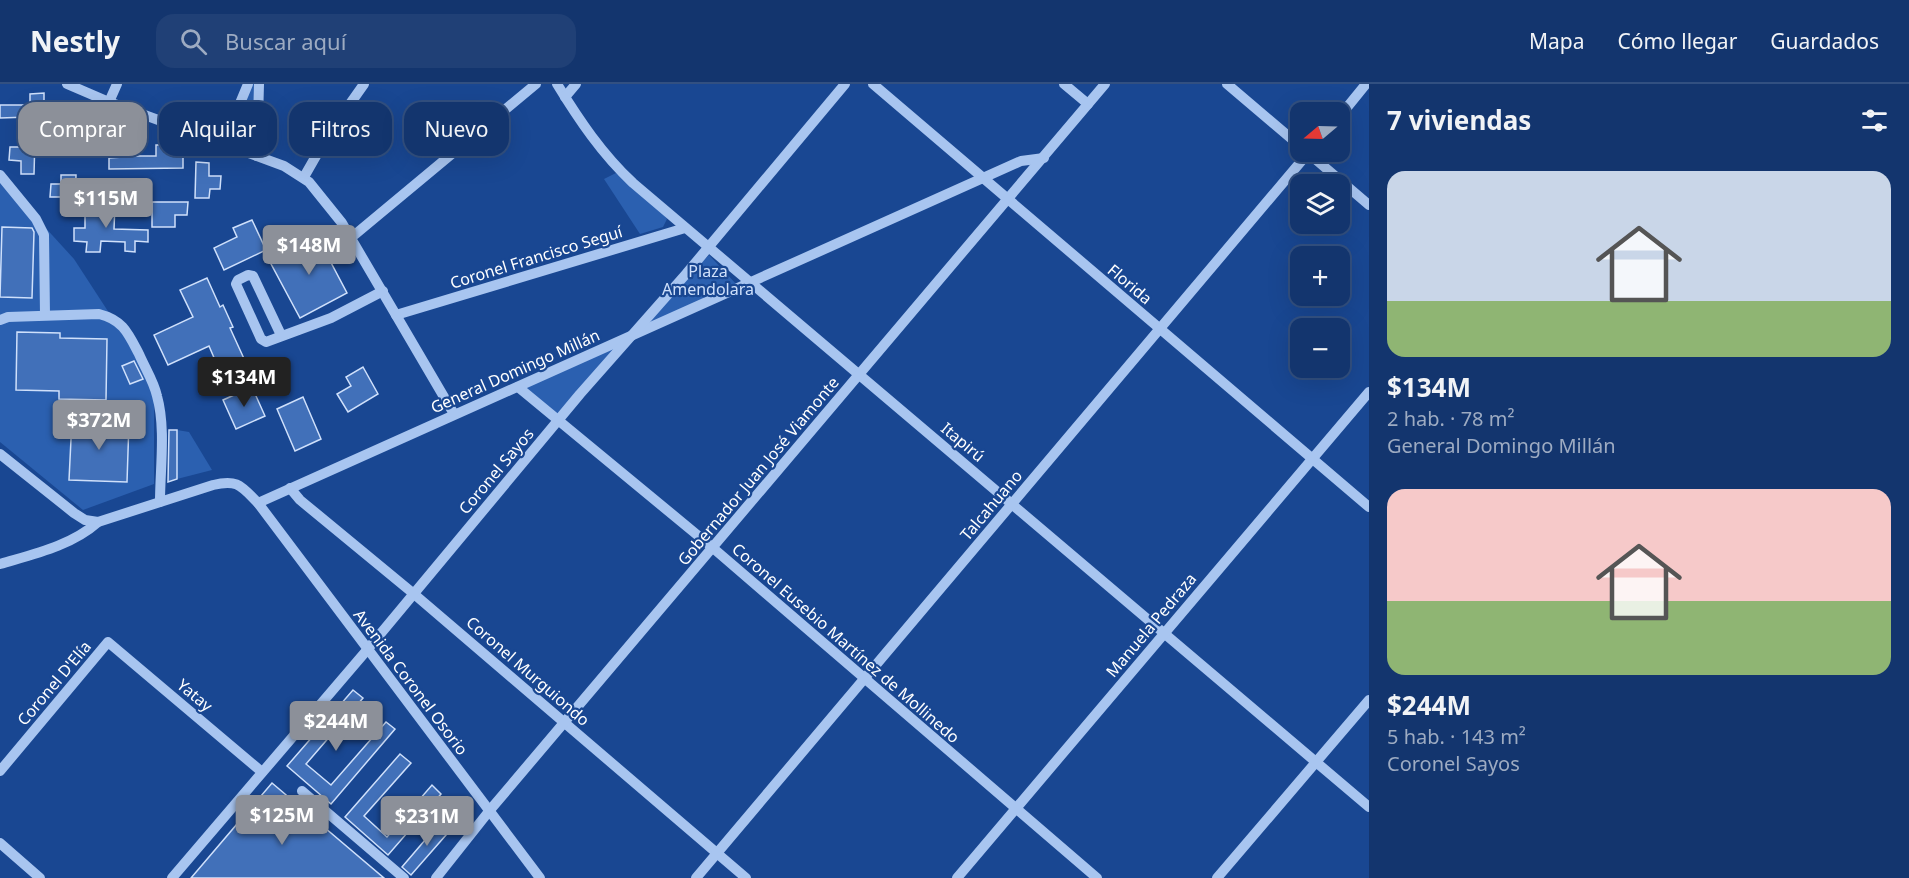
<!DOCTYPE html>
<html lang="es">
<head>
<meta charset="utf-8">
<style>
	:root { --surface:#13356e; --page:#204076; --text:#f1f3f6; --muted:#9dabc2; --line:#325081; --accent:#8c9099 }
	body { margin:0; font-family:"Noto Sans",sans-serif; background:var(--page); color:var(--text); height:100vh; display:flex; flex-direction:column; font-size:22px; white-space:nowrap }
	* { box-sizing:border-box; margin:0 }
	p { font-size:20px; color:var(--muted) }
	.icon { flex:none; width:33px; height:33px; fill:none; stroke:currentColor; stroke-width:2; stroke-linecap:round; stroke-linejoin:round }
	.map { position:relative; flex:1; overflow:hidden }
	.drawer { display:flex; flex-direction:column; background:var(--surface); width:540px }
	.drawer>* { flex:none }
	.top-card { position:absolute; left:18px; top:18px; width:570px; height:54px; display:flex; gap:12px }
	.needle { width:39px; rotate:251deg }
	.buttons { position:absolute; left:1290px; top:18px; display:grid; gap:12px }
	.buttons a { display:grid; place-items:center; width:60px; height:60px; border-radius:12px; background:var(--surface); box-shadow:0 6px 24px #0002,0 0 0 2px var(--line); font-size:30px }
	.price { position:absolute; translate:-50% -51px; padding:0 14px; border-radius:6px; background:var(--accent); color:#fff; font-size:20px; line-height:39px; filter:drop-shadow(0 2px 3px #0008) }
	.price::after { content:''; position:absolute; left:50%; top:36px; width:18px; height:14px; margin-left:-9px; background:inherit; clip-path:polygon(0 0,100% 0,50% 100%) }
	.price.active { background:#222; color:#fff }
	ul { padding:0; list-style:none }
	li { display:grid; align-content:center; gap:12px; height:318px; padding:0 18px }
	li span { display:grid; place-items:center; height:186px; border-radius:18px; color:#555 }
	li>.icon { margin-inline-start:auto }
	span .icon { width:108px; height:108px; fill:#fffc; stroke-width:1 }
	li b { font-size:26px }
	h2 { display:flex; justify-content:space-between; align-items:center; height:72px; padding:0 18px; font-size:26px }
	.chip { padding:0 21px; border-radius:18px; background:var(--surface); box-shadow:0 6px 24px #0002,0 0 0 2px var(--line); font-size:21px; line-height:54px }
	.chip.active { background:var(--accent); color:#fff }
	header { display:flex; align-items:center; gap:36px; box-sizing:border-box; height:84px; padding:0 30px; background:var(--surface); border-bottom:2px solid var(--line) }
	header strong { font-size:28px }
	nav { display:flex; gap:33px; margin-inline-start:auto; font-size:21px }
	.search { width:420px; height:54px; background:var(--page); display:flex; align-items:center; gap:15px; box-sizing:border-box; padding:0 21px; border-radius:18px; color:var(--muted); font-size:22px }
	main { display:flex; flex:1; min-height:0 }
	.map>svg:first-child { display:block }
</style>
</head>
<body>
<header>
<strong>Nestly</strong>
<div class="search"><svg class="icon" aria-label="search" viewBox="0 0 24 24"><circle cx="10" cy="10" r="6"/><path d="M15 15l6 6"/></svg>Buscar aquí</div>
<nav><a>Mapa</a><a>Cómo llegar</a><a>Guardados</a></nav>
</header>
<main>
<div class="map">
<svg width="1369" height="794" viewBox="0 0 1369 794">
	<rect width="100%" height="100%" fill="#194792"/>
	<g fill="#2b60b0">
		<polygon points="248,0 259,0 257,72 223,60"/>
		<polygon points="616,89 664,131 667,135 663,143 640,150 604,95"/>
		<polygon points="0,94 74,175 154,298 154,400 83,426 0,358"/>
		<polygon points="709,171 737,201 629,253 558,336 518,303 629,253"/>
		<polygon points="177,346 189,348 212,386 177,395"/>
	</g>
	<g fill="#4170b9" stroke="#cfe0fb" stroke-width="1.5">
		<polygon points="44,9 44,19 57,19 57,32 0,34 0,21 30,21 30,10"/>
		<polygon points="76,37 89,37 89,47 99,48 99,62 63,62 63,48 76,48"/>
		<polygon points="21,54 35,54 34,90 21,90 21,77 9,76 10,63 20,63"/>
		<polygon points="156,61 170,61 170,70 183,70 183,84 109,85 109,74 122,73 121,63 132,63 132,72 156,72"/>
		<polygon points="196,78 209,79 209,92 221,92 220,105 210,105 209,114 195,114"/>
		<polygon points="61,91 76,91 75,127 61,126 62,113 50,113 51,100 61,100"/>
		<polygon points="152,118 188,118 187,131 175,131 175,143 152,143"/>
		<polygon points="85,120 115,120 114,145 148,146 148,158 135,157 135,168 125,167 125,158 101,157 100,168 86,168 87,158 74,157 74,144 85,144"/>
		<polygon points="252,136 266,166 224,186 214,164 237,153 233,144"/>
		<polygon points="2,143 32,144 34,148 32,214 0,213"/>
		<polygon points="324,149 334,167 327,171 347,209 300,234 270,178"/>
		<polygon points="207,194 220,223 223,221 233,243 230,244 246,279 221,290 209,262 168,281 154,251 193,233 180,206"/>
		<polygon points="17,248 60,249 60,254 107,255 106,316 59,315 59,307 16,306"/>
		<polygon points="134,277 143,295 130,300 122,282"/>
		<polygon points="363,283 378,310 348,328 337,310 351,302 346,293"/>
		<polygon points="252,303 265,332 236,345 223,316"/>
		<polygon points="303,313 321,355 295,367 277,325"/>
		<polygon points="72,335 129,338 127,398 69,396"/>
		<polygon points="169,346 177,346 177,395 168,398"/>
		<polygon points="353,606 363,614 306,680 331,701 386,638 395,645 331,720 287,682"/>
		<polygon points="400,670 411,679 364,732 387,753 432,701 441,710 388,771 345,733"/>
		<polygon points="272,699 384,794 191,794"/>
		<polygon points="443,735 453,743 411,791 402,783"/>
	</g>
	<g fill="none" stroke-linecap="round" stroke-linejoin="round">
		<g stroke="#a8c5f0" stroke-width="10">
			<polyline points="67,0 109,18 284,82 309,98 342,139 454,330"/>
			<path d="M557,0C579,36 602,70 633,99L1369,723"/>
			<polyline points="873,0 1369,423"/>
			<polyline points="1064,0 1088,20"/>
			<polyline points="1227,0 1300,62"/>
			<polyline points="565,13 576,0"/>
			<polyline points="109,18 117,0"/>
			<polyline points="1340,32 1366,0"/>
			<polyline points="223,60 248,0"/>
			<polyline points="1307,68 1369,121"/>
			<polyline points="257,72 259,0"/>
			<polyline points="0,91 36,135 44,151 45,231"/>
			<polyline points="304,93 328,51 364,0"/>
			<polyline points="352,153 536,0"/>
			<polyline points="396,231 685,144"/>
			<path d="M0,236L8,233L99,230C123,236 128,249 139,270C145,284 154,298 157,312C166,344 160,385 160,418"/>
			<polyline points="281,251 253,192 248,191 238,196 236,200 261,255 266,258 331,234 383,207"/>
			<polyline points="518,303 713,464 1097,794"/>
			<polyline points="0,370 74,429 85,436 98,438"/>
			<polyline points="290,404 300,416 414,510 746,794"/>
			<polyline points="258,419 1021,77 1044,74"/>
			<path d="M0,480C34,470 71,462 98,438L213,401C238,395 241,402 258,419L540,794"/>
			<polyline points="0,687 108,558 262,688"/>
			<polyline points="302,707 404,794"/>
			<polyline points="0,759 40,794"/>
			<polyline points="172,794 367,566 580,310 686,190 845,0"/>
			<polyline points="436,794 490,726 1105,0"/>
			<polyline points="696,794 1309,68"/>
			<polyline points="957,794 1369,308"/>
			<polyline points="1217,794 1369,616"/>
		</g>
	</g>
	<g text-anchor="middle" stroke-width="4.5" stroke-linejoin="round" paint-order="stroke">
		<g font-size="16" fill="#fff" stroke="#194792">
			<text transform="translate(536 173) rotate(-17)" y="6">Coronel Francisco Seguí</text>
			<text transform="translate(1130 200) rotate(40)" y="6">Florida</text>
			<text transform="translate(515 287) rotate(-24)" y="6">General Domingo Millán</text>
			<text transform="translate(963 358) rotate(40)" y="6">Itapirú</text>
			<text transform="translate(496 387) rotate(-50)" y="6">Coronel Sayos</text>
			<text transform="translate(758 387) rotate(-50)" y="6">Gobernador Juan José Viamonte</text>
			<text transform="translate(991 421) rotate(-50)" y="6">Talcahuano</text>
			<text transform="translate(1151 541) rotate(-50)" y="6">Manuela Pedraza</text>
			<text transform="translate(846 559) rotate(41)" y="6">Coronel Eusebio Martínez de Mollinedo</text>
			<text transform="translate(528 587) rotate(41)" y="6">Coronel Murguiondo</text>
			<text transform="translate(411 598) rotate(53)" y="6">Avenida Coronel Osorio</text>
			<text transform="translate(54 599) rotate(-50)" y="6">Coronel D'Elía</text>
			<text transform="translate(195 611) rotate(40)" y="6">Yatay</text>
		</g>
		<g font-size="16" fill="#cfe0fb" stroke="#194792">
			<text x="708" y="193">Plaza<tspan x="708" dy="18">Amendolara</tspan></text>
		</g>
	</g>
</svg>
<div class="buttons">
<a><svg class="needle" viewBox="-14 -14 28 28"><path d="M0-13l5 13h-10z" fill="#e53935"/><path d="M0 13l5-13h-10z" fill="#9dabc2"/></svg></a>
<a><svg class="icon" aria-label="layers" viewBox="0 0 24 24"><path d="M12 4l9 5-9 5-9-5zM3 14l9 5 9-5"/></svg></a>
<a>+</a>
<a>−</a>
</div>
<b class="price" style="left:106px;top:145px">$115M</b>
<b class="price" style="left:309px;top:192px">$148M</b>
<b class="price active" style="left:244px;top:324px">$134M</b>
<b class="price" style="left:99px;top:367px">$372M</b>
<b class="price" style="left:336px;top:668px">$244M</b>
<b class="price" style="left:282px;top:762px">$125M</b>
<b class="price" style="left:427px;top:763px">$231M</b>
<div class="top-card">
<a class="chip active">Comprar</a>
<a class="chip">Alquilar</a>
<a class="chip">Filtros</a>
<a class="chip">Nuevo</a>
</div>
</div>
<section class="drawer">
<h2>7 viviendas<svg class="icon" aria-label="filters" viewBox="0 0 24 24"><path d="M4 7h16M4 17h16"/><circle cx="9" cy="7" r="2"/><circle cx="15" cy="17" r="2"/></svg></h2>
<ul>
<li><span style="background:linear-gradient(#c9d6e8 70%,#8fb573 0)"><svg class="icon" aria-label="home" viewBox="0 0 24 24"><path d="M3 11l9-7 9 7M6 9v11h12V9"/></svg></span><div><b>$134M</b><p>2 hab. · 78 m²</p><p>General Domingo Millán</p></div></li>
<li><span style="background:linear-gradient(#f6c9c9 60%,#8fb573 0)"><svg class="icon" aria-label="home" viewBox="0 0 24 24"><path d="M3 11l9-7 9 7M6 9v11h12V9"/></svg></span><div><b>$244M</b><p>5 hab. · 143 m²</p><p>Coronel Sayos</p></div></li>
</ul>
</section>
</main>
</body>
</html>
